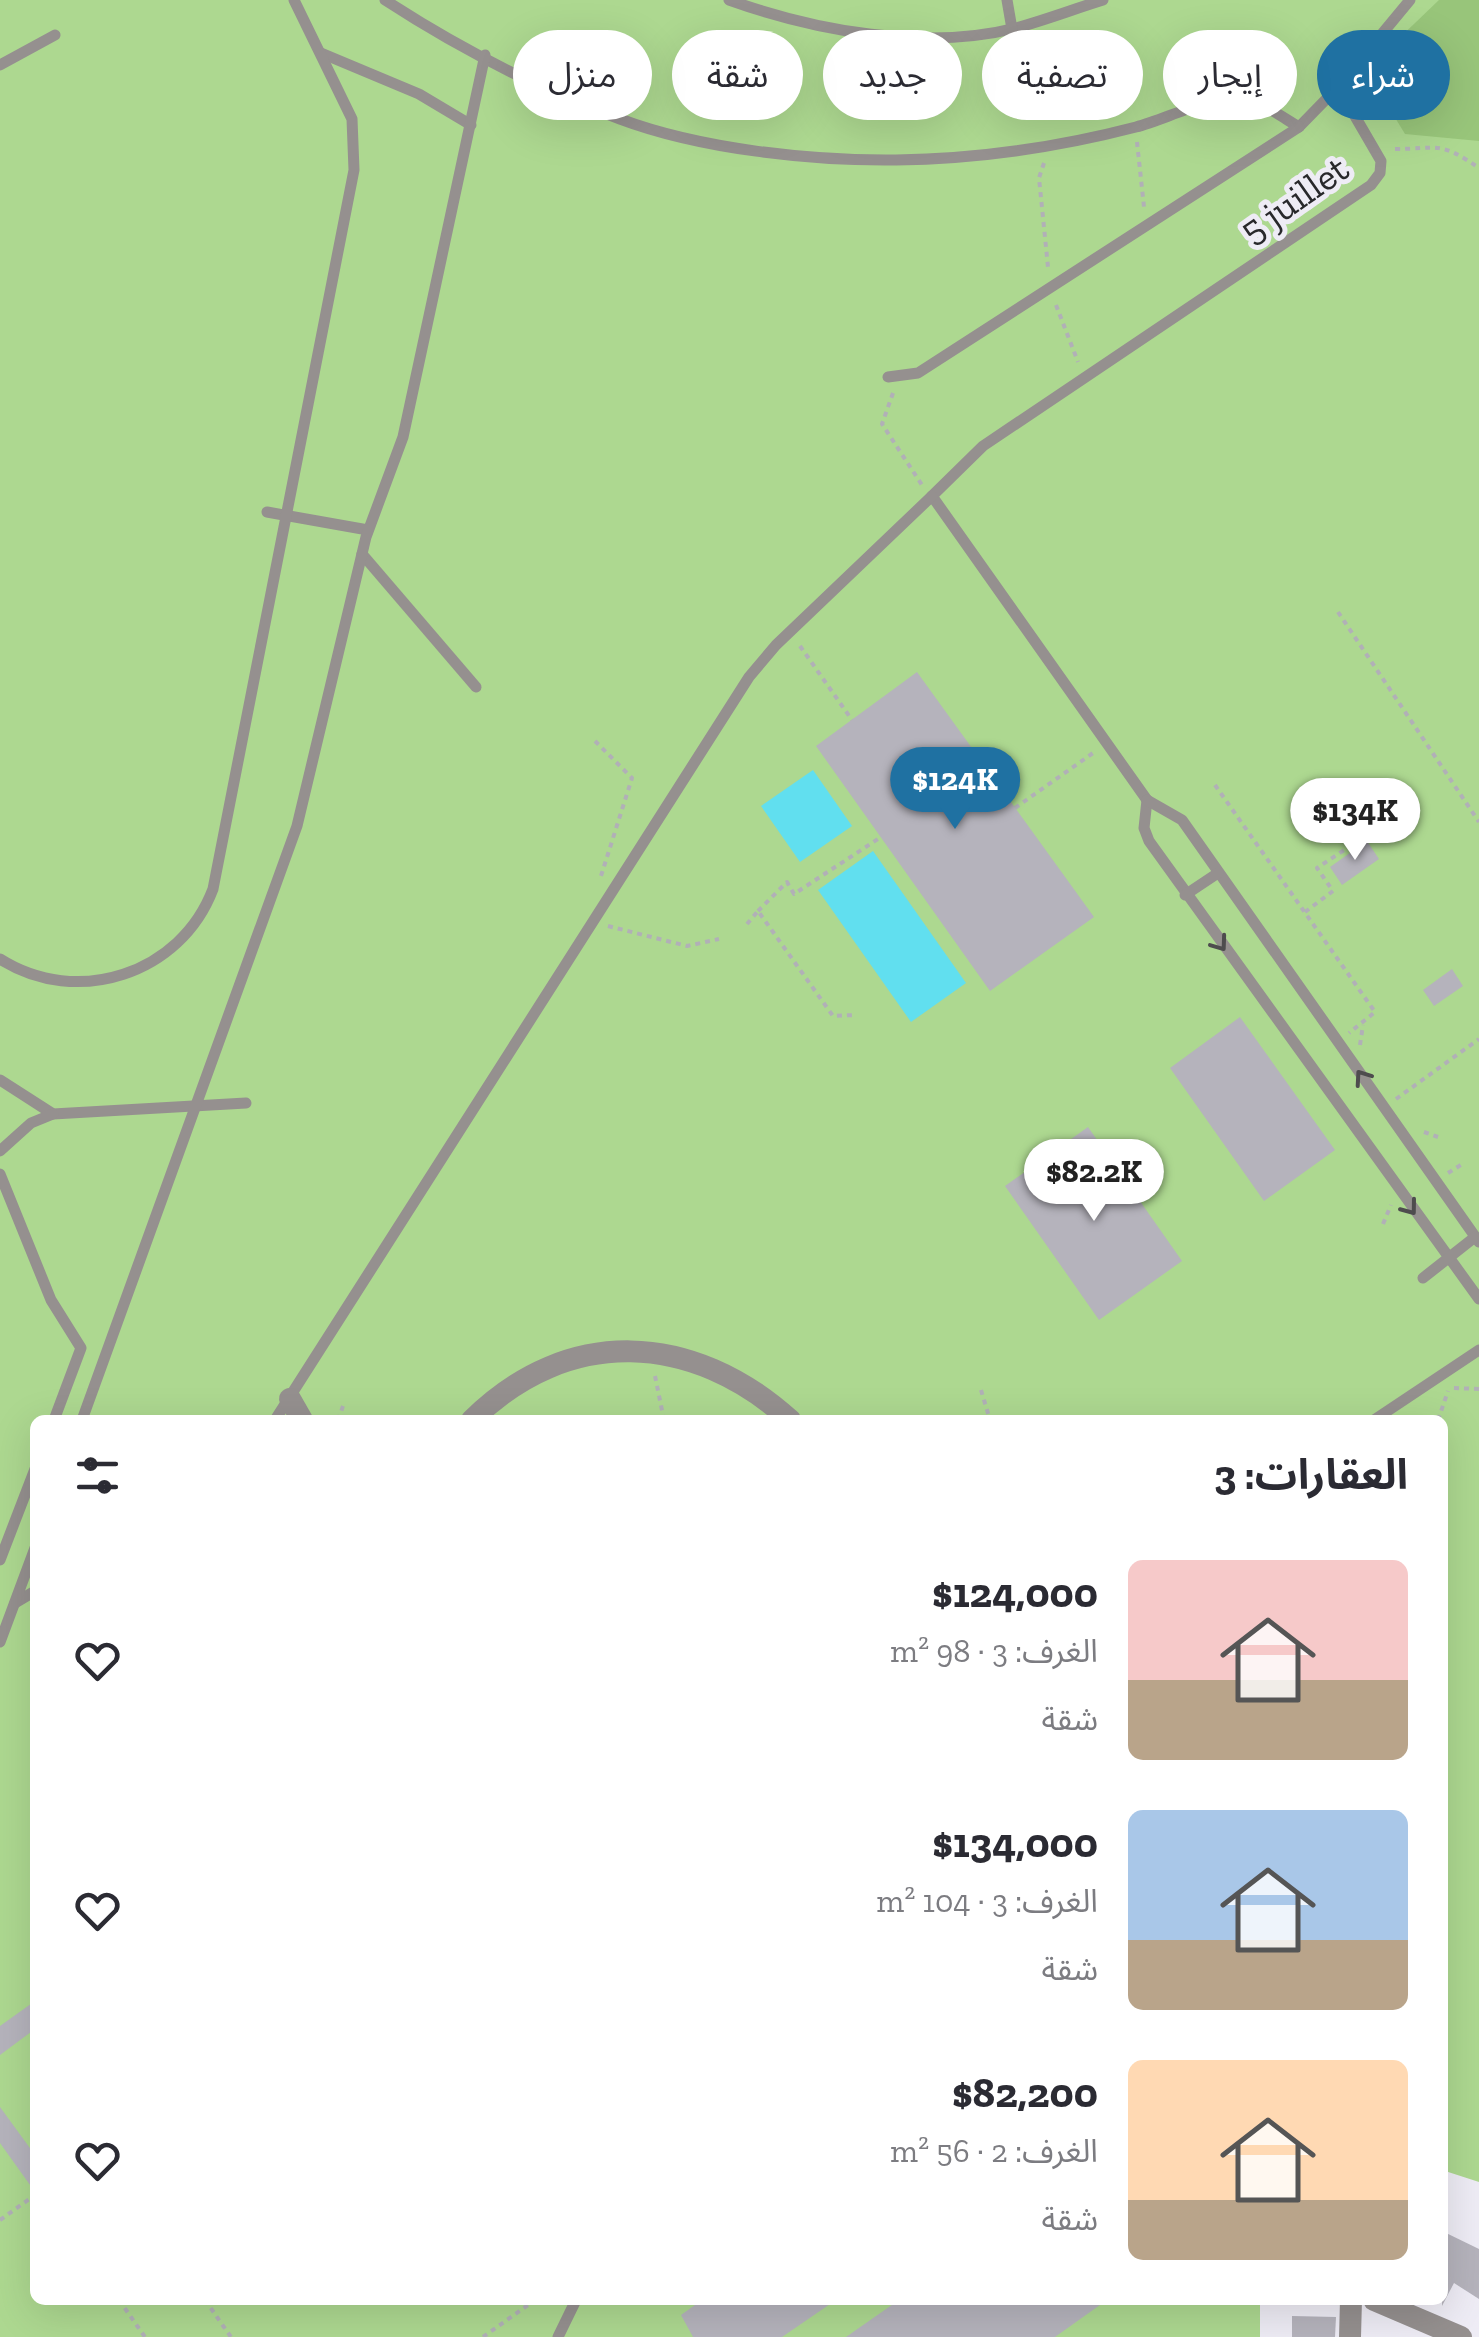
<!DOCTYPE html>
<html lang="ar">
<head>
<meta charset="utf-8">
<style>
	:root { --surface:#fff; --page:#f2f2f3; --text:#2b2b33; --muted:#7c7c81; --accent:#1f71a2 }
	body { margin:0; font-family:"Zilla Slab","Noto Sans Arabic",serif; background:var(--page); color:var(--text); direction:rtl; height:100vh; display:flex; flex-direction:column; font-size:38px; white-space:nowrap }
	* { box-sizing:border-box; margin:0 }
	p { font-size:32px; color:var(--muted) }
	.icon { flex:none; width:55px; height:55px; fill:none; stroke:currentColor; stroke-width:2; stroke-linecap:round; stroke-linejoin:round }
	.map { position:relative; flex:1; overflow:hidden; direction:ltr }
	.details { position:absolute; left:30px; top:1415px; width:1418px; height:890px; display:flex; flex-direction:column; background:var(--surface); border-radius:15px; box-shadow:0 10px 40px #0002; direction:rtl }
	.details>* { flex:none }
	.banner { position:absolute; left:30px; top:30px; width:1420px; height:90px; direction:rtl; display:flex; gap:20px }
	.price { position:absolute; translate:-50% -85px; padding:0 22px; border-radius:35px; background:#fff; color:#222; font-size:32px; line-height:65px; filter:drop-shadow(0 2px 5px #0008) }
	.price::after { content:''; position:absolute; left:50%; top:60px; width:30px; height:22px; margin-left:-15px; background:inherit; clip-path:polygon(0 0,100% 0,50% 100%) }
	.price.active { background:var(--accent); color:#fff }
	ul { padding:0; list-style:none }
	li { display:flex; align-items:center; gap:30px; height:250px; padding:0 40px }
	li span { display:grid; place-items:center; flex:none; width:280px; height:200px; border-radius:15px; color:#555 }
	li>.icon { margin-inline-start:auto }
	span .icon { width:120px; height:120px; fill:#fffc; stroke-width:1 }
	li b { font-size:42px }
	h2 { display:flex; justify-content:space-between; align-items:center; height:120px; padding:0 40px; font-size:42px }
	.tag { padding:0 35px; border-radius:45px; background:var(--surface); box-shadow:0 10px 40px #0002; font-size:35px; line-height:90px }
	.tag.active { background:var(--accent); color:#fff }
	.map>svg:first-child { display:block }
</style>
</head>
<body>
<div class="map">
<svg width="1479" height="2337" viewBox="0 0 1479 2337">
	<rect width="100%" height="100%" fill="#eeecf5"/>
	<polygon fill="#add890" points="0,0 1479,0 1479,2182 1442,2170 1442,1420 35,1420 35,2300 1260,2300 1260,2337 0,2337"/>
	<polygon fill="#98c57a" points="1439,0 1479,0 1479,141 1405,134 1366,70"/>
	<g fill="#61dfef">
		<polygon points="813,770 852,826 800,862 761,806"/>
		<polygon points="873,851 966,983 911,1022 818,890"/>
	</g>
	<g fill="#b5b3bc">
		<polygon points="917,672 1094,917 990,991 816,746"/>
		<polygon points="1367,841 1379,859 1342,885 1330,867"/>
		<polygon points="1452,969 1463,986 1434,1006 1423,990"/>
		<polygon points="1240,1017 1335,1150 1264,1201 1170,1068"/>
		<polygon points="1088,1127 1182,1261 1099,1320 1005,1186"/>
		<polygon points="35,2001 35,2029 0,2055 0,2026"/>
		<polygon points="0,2107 35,2155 35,2192 0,2143"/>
		<polygon points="1442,2231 1479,2249 1479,2299 1454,2283 1442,2306"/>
		<polygon points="702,2300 836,2300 782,2337 693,2337 681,2315"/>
		<polygon points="899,2300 1107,2300 1055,2337 846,2337"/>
		<polygon points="1292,2316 1336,2317 1335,2337 1292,2337"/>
	</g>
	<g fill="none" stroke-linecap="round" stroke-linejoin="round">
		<g stroke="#b1b0b7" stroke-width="4" stroke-dasharray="5 5" stroke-linecap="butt">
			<polyline points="1137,142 1144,207"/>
			<path d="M1395,149C1439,149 1438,140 1479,168"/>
			<polyline points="1044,163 1039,178 1048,267"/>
			<polyline points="1056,305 1078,362"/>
			<polyline points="893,393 882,424 922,485"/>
			<polyline points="1338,612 1479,822"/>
			<polyline points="800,646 852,720"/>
			<polyline points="595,741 632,778 601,876"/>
			<polyline points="1215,785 1375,1012 1349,1033"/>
			<polyline points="1015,808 1093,753"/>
			<polyline points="758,911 787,882 794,894 881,837"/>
			<polyline points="1305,912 1333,891 1317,868 1373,831"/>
			<polyline points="747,924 758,911 833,1016 855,1015"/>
			<polyline points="608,926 687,946 719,939"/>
			<polyline points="1360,1045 1363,1025"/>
			<polyline points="1396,1099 1479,1039"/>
			<polyline points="1424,1132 1438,1137"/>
			<polyline points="1448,1173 1464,1163"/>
			<polyline points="1383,1224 1391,1205"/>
			<polyline points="655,1376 664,1420"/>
			<polyline points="1454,1388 1479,1389"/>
			<polyline points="981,1390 990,1420"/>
			<polyline points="338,1420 343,1406"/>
			<polyline points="1438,1420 1448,1391"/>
			<polyline points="0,2220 35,2195"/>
			<polyline points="119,2300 145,2337"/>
			<polyline points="205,2300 231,2337"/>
			<polyline points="483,2337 535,2300"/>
		</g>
		<g stroke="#95908f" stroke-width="11">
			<path d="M385,0C457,47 539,89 620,119C700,149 811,161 896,160C976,159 1059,147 1136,127C1168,119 1211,94 1245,100C1265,104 1282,117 1299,127L1338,87L1381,161L1380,173L1371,185L983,446L932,496L1147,800"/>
			<path d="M729,0C816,31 925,51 1016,28C1045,20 1074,9 1103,0"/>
			<polyline points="1007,0 1012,29"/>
			<polyline points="321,53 419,94 471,125"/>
			<polyline points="0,65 55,35"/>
			<polyline points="1338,87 1410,0"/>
			<polyline points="888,377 918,373 1299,127"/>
			<polyline points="267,512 368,530"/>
			<polyline points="362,554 476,687"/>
			<polyline points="1147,800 1144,828 1149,841 1479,1299"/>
			<polyline points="1147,800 1182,820 1479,1242"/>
			<polyline points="1185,895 1218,873"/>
			<path d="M0,959C77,1008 181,974 213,889L354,170L352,119L294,0"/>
			<polyline points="0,1080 53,1114 246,1103"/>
			<polyline points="0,1151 31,1123 53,1114"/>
			<polyline points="0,1174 51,1300 81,1348 54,1420"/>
			<polyline points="1423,1278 1475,1237"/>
			<polyline points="82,1420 297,826 366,537 403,437 485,55"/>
			<polyline points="275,1420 749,677 776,645 932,496"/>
			<polyline points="1374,1420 1479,1350"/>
			<polyline points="0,1560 35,1469"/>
			<polyline points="15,1603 35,1591"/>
			<polyline points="0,1642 35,1548"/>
			<polyline points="558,2337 576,2300"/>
		</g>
		<g stroke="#95908f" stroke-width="22">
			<polyline points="290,1399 302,1420"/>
			<path d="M472,1420C568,1325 693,1332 790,1420"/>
			<polyline points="1374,2300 1461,2337"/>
			<polyline points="1350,2337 1351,2300"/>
		</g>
	</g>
	<defs><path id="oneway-chevron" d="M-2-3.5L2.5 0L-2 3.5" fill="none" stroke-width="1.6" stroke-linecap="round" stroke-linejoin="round" transform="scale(2.5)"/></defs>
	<g stroke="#4e4c4e">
		<use href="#oneway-chevron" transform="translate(1220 944) rotate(54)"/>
		<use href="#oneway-chevron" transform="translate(1362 1077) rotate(-125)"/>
		<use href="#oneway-chevron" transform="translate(1410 1208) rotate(53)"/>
	</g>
	<g text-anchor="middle" stroke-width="10" stroke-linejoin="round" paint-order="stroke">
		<g font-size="38" fill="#28282b" stroke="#eeecf5">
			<text transform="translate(1294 199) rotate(-35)" y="13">5 juillet</text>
		</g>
	</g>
</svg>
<b class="price active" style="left:955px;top:832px">$124K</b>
<b class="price" style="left:1355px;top:863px">$134K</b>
<b class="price" style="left:1094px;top:1224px">$82.2K</b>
<div class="banner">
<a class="tag active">شراء</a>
<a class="tag">إيجار</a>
<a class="tag">تصفية</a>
<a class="tag">جديد</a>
<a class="tag">شقة</a>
<a class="tag">منزل</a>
</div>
<section class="details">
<h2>العقارات: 3<svg class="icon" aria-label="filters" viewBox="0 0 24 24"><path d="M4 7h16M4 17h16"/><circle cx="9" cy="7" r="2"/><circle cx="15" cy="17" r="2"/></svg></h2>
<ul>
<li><span style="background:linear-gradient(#f6c9c9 60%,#b9a48a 0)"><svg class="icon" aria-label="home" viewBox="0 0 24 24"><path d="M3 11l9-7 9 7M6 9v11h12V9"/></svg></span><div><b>$124,000</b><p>الغرف: 3 · 98 m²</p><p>شقة</p></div><svg class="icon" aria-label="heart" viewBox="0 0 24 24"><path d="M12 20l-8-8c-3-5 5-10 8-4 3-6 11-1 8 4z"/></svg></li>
<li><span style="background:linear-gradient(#a9c7e8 65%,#b9a48a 0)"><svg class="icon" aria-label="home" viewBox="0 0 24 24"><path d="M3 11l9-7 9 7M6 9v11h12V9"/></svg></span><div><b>$134,000</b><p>الغرف: 3 · 104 m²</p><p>شقة</p></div><svg class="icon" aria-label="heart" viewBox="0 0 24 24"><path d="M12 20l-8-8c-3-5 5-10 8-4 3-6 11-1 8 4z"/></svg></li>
<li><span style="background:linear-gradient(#ffd9b3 70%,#b9a48a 0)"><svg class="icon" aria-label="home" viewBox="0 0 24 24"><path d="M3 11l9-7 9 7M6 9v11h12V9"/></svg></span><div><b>$82,200</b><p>الغرف: 2 · 56 m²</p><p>شقة</p></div><svg class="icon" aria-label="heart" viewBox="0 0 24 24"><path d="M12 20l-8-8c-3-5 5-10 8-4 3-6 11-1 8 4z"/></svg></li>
</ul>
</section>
</div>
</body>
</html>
